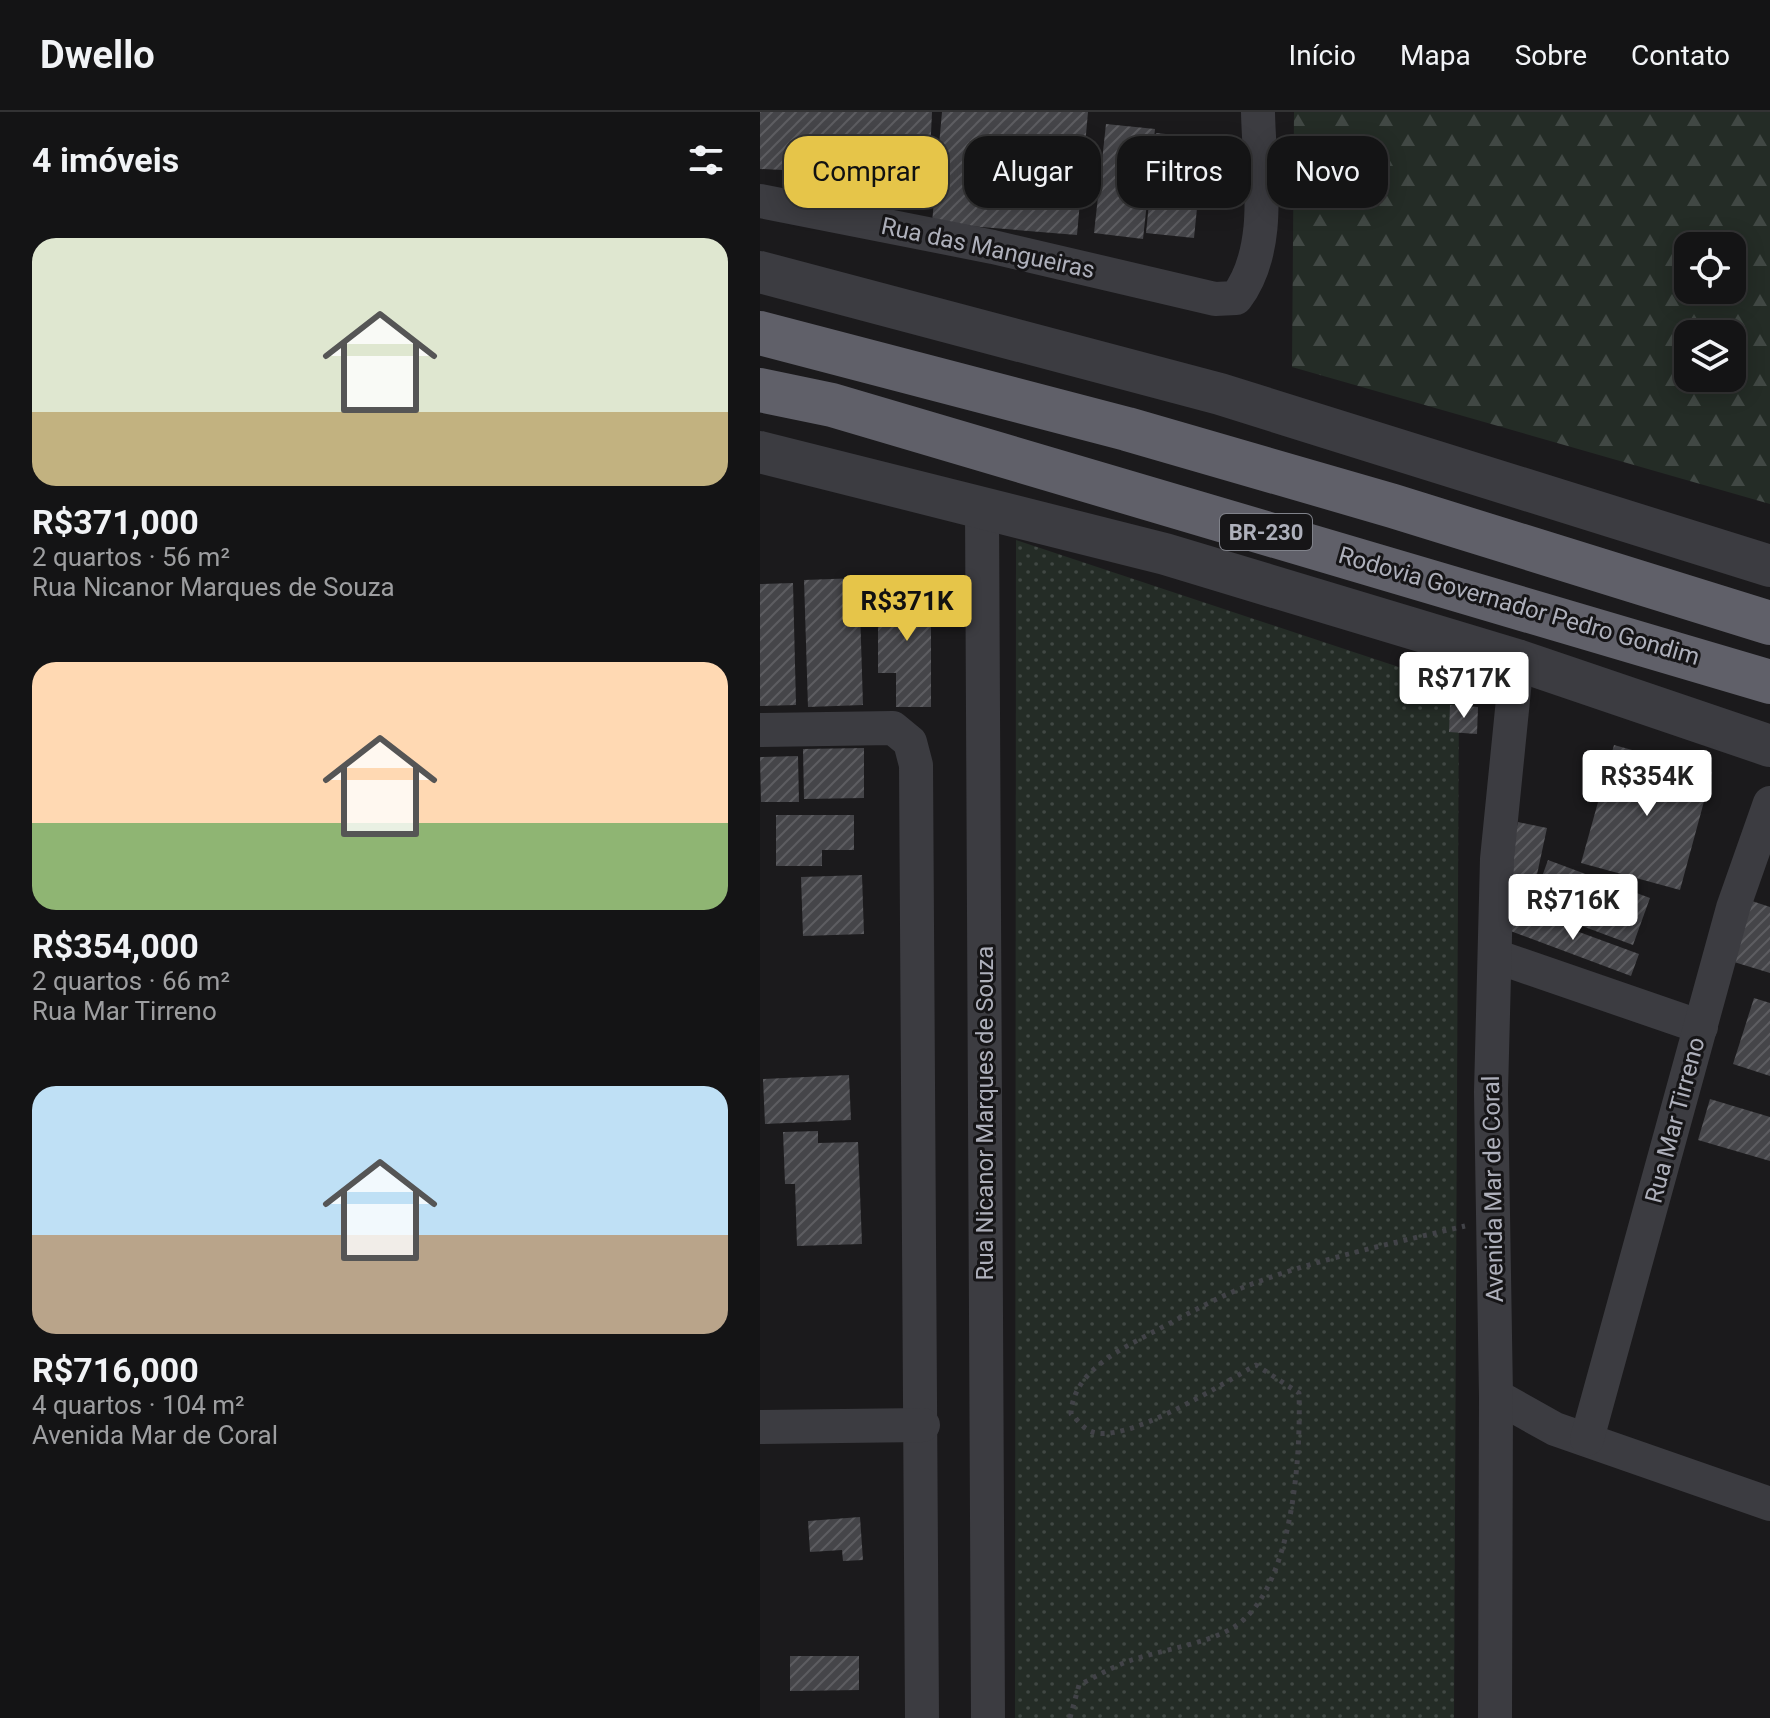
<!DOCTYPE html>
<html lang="pt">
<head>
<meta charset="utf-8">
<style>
	:root { --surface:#141415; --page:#1d1d1e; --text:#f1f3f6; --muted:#9d9ea0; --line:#333334; --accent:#e6c549 }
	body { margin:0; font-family:Roboto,sans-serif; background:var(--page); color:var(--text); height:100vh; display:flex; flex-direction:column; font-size:30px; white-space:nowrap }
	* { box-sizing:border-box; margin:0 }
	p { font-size:26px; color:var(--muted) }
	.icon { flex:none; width:44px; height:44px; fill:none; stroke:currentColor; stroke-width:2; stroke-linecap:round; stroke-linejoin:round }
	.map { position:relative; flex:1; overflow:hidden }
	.details { display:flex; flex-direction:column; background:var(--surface); width:760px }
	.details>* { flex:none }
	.hud { position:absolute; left:24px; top:24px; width:760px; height:72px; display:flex; gap:16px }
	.fabs { position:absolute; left:914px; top:120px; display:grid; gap:16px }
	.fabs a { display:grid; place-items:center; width:72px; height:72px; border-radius:16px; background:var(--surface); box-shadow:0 4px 20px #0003,0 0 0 2px var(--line); font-size:40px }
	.price { position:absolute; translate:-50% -68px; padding:0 18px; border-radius:8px; background:#fff; color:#222; font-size:26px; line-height:52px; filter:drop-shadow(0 2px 4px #0008) }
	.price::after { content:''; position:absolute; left:50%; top:48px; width:24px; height:18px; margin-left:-12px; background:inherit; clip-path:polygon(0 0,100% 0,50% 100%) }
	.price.on { background:var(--accent); color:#111 }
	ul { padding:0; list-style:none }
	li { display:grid; align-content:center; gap:16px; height:424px; padding:0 32px }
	li span { display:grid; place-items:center; height:248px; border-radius:24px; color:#555 }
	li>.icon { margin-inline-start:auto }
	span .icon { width:144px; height:144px; fill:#fffc; stroke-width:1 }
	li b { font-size:34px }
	h2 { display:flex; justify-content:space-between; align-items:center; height:96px; padding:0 32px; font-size:34px }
	.pill { padding:0 28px; border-radius:24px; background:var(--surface); box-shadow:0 4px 20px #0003,0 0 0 2px var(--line); font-size:28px; line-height:72px }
	.pill.on { background:var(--accent); color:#111 }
	header { display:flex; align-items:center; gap:48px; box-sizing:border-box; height:112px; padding:0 40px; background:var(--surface); border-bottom:2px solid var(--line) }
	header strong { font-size:38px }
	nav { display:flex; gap:44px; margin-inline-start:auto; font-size:28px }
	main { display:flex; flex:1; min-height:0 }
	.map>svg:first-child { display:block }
</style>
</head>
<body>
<header>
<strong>Dwello</strong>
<nav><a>Início</a><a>Mapa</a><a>Sobre</a><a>Contato</a></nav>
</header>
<main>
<section class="details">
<h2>4 imóveis<svg class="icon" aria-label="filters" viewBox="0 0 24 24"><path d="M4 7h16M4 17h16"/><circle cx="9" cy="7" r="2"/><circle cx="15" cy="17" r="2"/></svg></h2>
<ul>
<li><span style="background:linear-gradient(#dfe7d0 70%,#c2b280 0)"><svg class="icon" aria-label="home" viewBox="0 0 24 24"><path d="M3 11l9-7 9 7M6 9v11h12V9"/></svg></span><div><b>R$371,000</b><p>2 quartos · 56 m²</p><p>Rua Nicanor Marques de Souza</p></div></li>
<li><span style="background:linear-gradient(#ffd9b3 65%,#8fb573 0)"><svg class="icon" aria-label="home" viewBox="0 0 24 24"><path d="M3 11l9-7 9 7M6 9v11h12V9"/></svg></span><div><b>R$354,000</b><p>2 quartos · 66 m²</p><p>Rua Mar Tirreno</p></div></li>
<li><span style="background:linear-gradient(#bfe0f5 60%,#b9a48a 0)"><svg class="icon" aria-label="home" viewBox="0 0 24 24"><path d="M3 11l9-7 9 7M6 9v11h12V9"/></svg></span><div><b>R$716,000</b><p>4 quartos · 104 m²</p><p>Avenida Mar de Coral</p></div></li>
</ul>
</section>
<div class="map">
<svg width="1010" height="1606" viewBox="0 0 1010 1606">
	<defs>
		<pattern id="grass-dots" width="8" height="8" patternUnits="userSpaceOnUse" patternTransform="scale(2)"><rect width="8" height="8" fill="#242c26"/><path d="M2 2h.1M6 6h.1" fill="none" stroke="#414844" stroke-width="1.8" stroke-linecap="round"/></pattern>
		<pattern id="forest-firs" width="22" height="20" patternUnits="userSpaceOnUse" patternTransform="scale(2)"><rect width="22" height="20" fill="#242c26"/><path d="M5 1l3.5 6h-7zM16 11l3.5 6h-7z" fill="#414844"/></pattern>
		<pattern id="building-hatch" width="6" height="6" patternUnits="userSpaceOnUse" patternTransform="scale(2)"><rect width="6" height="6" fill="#454549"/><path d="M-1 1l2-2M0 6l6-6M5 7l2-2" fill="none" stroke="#5d5d61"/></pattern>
	</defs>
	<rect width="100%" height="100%" fill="#1b1a1c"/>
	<polygon fill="url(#grass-dots)" points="256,428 699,575 694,1606 255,1606"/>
	<path fill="url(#forest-firs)" fill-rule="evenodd" d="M534,0H1010V392L532,255ZM928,134H972V178H928ZM928,222H972V266H928Z"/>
	<g fill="url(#building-hatch)">
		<polygon points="0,0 172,0 170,43 148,64 0,57"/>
		<polygon points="182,0 328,0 317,123 172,111"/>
		<polygon points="346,12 395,17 383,127 334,121"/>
		<polygon points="396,21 444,26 434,126 386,121"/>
		<polygon points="99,466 103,593 48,595 44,468"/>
		<polygon points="33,471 36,593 0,594 0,472"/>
		<polygon points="131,472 171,472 171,595 136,595 136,561 118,561 118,491 131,491"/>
		<polygon points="690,593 718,595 717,622 689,620"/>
		<polygon points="854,633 952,660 920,778 821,751"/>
		<polygon points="104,636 104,686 44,687 43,637"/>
		<polygon points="38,644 39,690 1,690 0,645"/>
		<polygon points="16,703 94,703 94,738 62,738 62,754 16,754"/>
		<polygon points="758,710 787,716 773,781 743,775"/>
		<polygon points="788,748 890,786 873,833 771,795"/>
		<polygon points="102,763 104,822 43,824 41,765"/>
		<polygon points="992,789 1010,795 1010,861 974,850"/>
		<polygon points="754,796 879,842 871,864 745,817"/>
		<polygon points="994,886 1010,891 1010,964 973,952"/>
		<polygon points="89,963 91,1008 5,1012 3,967"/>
		<polygon points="950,987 1010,1005 1010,1049 938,1028"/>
		<polygon points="58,1019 58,1031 98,1030 102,1132 37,1134 35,1072 25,1072 23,1020"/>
		<polygon points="100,1405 103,1448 83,1449 82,1438 50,1440 48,1409"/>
		<polygon points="30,1544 99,1544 99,1578 30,1579"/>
	</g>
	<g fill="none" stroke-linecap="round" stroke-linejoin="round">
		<path stroke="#424348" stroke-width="5" stroke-dasharray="4 6" stroke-linecap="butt" d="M310,1606L319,1573C335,1565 352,1555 369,1549C400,1538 447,1532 474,1515C533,1478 541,1343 539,1281L496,1253C465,1270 363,1335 330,1319C323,1316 317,1307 311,1302C313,1259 360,1238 393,1220C426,1203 457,1185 492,1172C561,1146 634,1131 705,1114"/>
		<g stroke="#3c3c41" stroke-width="34">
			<path d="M0,89L233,135L455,187L476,186C514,136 499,59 498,0"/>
			<polyline points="222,397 228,1606"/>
			<polyline points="0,618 133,616 150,630 156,653 162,1606"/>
			<polyline points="735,844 941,915"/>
			<polyline points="736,1284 795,1317 1010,1392"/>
			<polyline points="0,1315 163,1313"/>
			<polyline points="827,1327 973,796 1010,691"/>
			<polyline points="735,1606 736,1284 731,980 737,747 757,548"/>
		</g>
		<g stroke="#3c3c41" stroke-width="42">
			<polyline points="0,160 460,282 1010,454"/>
			<polyline points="0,340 405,442 757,548 1010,634"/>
		</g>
		<g stroke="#606069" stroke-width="44">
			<polyline points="0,221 367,317 633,394 1010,511"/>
			<polyline points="0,278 72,293 1010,570"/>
		</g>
	</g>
	<g text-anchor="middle" stroke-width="6" stroke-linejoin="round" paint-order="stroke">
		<rect fill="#161517" stroke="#80828a" stroke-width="2" x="460" y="402" width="92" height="36" rx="6"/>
		<g font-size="22" font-weight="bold" fill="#aeb0bb">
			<text x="506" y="428">BR-230</text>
		</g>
		<g font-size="24" fill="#aeb0bb" stroke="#161517">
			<text transform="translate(228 136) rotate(12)" y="8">Rua das Mangueiras</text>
			<text transform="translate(759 494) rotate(16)" y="8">Rodovia Governador Pedro Gondim</text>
			<text transform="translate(225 1001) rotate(-90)" y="8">Rua Nicanor Marques de Souza</text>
			<text transform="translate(915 1008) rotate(-75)" y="8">Rua Mar Tirreno</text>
			<text transform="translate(733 1077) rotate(-91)" y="8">Avenida Mar de Coral</text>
		</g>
	</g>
</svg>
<div class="fabs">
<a><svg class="icon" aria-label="locate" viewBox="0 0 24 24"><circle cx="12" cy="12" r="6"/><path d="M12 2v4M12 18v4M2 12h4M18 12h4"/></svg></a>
<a><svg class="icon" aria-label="layers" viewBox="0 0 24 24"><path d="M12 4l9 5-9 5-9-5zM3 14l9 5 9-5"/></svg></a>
</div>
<b class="price on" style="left:147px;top:531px">R$371K</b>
<b class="price" style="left:704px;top:608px">R$717K</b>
<b class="price" style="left:887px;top:706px">R$354K</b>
<b class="price" style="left:813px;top:830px">R$716K</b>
<div class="hud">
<a class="pill on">Comprar</a>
<a class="pill">Alugar</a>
<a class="pill">Filtros</a>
<a class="pill">Novo</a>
</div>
</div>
</main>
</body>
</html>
